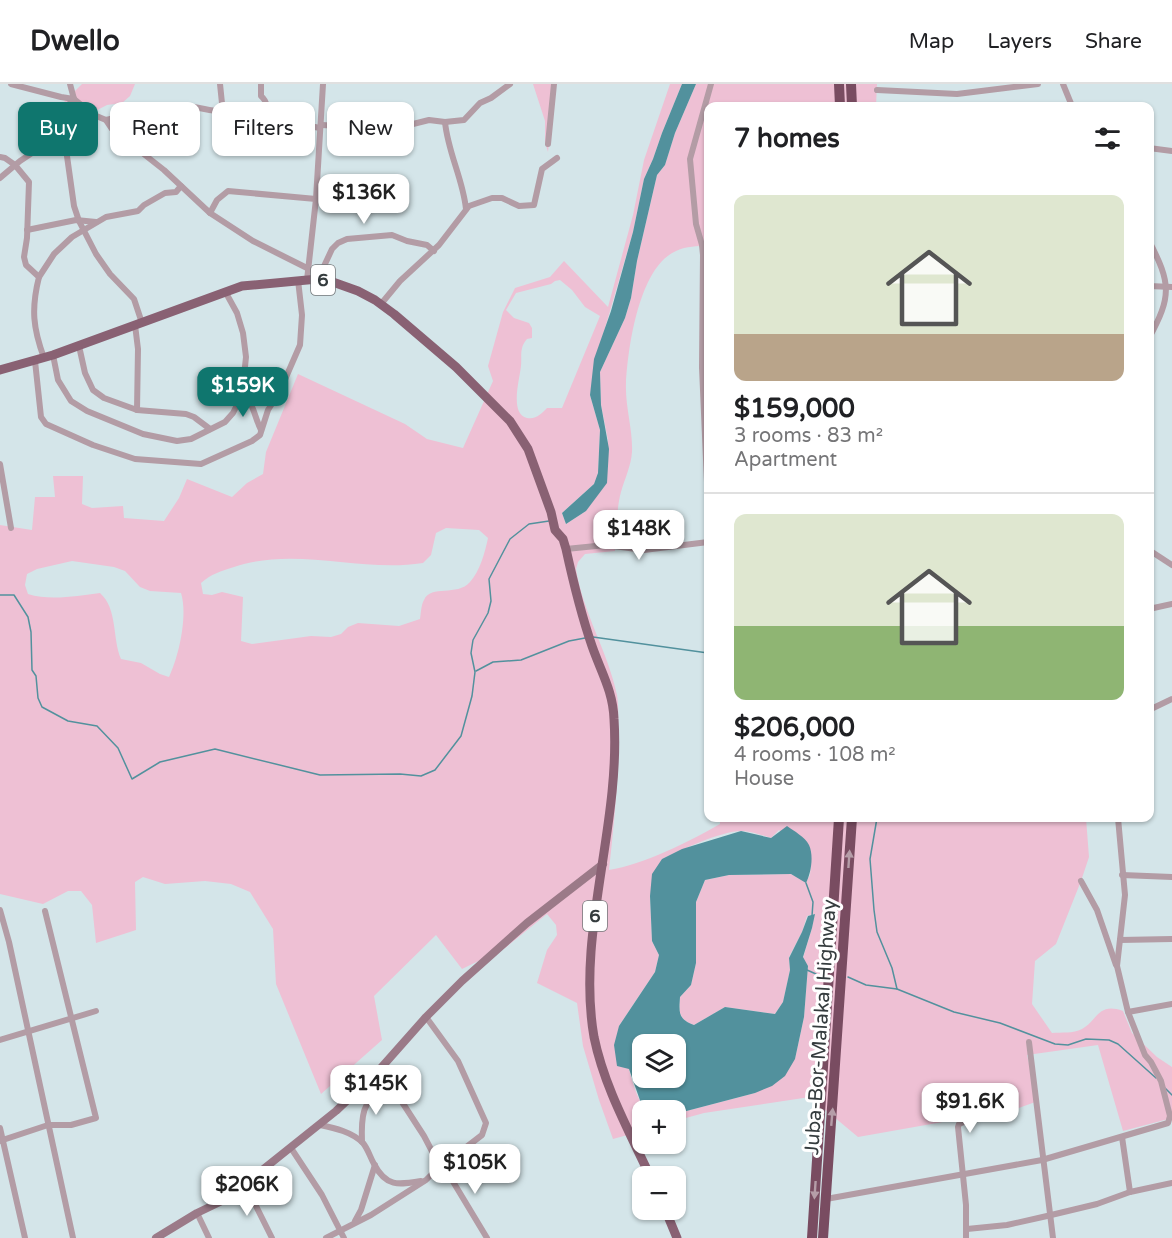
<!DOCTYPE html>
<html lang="en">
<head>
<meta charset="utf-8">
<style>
	:root { --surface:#fff; --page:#f6f6f6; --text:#202124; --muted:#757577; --line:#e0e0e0; --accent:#0f766e }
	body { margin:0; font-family:"Varela Round",sans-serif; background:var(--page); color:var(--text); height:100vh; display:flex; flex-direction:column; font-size:22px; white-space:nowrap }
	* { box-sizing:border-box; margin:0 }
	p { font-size:20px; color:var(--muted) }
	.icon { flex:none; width:33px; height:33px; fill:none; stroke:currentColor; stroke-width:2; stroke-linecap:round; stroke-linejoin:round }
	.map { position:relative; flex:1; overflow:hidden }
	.panel { position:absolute; left:704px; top:18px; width:450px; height:720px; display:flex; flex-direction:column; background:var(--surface); border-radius:12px; box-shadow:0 2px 4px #0004 }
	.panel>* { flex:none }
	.guide { position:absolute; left:18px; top:18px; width:570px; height:54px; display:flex; gap:12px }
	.buttons { position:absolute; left:632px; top:950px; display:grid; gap:12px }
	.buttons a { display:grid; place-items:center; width:54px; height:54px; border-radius:12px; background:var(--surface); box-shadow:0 2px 4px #0004; font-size:30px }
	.price { position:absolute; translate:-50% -51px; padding:0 14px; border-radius:12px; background:#fff; color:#222; font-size:20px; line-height:39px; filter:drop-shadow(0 2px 3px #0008) }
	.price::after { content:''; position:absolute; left:50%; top:36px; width:18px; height:14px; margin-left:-9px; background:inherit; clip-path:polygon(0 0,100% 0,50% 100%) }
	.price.on { background:var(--accent); color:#fff }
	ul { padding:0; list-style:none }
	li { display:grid; align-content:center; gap:12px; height:318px; padding:0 30px }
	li+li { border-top:2px solid var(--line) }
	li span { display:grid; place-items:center; height:186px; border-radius:12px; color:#555 }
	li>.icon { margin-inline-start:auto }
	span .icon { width:108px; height:108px; fill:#fffc; stroke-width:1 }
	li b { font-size:26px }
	h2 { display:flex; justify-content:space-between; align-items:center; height:72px; padding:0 30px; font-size:26px }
	.pill { padding:0 21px; border-radius:12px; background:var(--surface); box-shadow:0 2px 4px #0004; font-size:21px; line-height:54px }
	.pill.on { background:var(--accent); color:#fff }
	header { display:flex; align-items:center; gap:36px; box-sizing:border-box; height:84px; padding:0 30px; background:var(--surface); border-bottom:2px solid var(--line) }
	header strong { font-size:28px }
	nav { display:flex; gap:33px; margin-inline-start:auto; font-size:21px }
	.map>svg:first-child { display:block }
</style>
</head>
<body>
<header>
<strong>Dwello</strong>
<nav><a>Map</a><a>Layers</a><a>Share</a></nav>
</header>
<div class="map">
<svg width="1172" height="1154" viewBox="0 0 1172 1154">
	<rect width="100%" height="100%" fill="#d4e5e9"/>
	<g fill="#eec0d4" fill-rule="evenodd">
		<polygon points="82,0 135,0 130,12 122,19 107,21 76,37 59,60 51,59 58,24"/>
		<polygon points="533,0 555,0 548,68 545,58 545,37"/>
		<path d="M670,0H682L662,49L653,75L644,95L633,148L603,251L590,311L600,346L598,389L594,400L562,429L566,440L586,427L608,356L601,321L600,288L625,234L631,214L637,177L657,91L665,81L675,49L696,0H877L876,22H708V162C697,162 687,162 676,167C639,183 628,263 626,299C625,323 633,345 632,368C631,382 625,394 621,408C616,426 617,448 615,467L585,470L578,478L576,485C583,529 608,568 617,611C619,623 618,636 618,648C619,694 614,740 609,786C643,781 690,757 720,740V734H1086L1089,773L1081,797L1056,860L1035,877L1032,920L1052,949C1061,948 1073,950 1082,945C1098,936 1098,918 1123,927L1132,949L1157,973L1172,983V1034L1123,1047L1098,961L1027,971L1038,1017L1016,1025L858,1053L810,1013L704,1029L675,1037V1030L755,1009L795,975L804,933L808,882L803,874L812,844L814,830L807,832L802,848L789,873L790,886L783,918L775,930L725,923L694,941C678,935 679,929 680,913L691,901L696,879V818L705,796L729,791L791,790L806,798L810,791L811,778L779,746L771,754C762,751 753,748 743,747C723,746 681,766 662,775L650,812L652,857L659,871L655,888L619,942C624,961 633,1016 647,1026H642V1047L613,1055L599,1016L583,962L577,919L537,899L547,866L557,851L556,841L547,830L505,864L462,885L436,851L374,912L382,956L321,1010L276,900L273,845L250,808L231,800L205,797L165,800L143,793L135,798L136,846L96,859L92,821L81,807H68L43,820L0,810V441L32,446L35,413H55L53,392H83L82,420L92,424L123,422L124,434L164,437L179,414L187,395L232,413L247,399L263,390L266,368L298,290L405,340L427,355L463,364L493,297L488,282L503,228L515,204L550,193L564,177L608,223L633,131L644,76ZM560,196L572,206L585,223L600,232L562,324H547C542,329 536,336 527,334C509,330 520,294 521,282C522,272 519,264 527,255L532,254V244L529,239L514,234L506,226L516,209L551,200L555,197ZM446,444L479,446L488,454C485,468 480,487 470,498C457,513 431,500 424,516C421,521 421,529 420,535L399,542L358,539L348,543L341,550L331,553L311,552L252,560L241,557L243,513L222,508L212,511L203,510L201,499C211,490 221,487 234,483C296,462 360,489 423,479L431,471L436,449ZM72,477L114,483L125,487L140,503L150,507L181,509C188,531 179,572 169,593L160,590L141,579L121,575C112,554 118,525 100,509C77,512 50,517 28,510L25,501L27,490L37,485Z"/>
	</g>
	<g fill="#52919d" fill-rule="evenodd">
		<polygon points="682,0 696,0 675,49 665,81 657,91 637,177 631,214 625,234 600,288 601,321 609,365 607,399 586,427 566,440 562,429 594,400 598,389 600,346 590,311 594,275 611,227 633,148 644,95 653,75 662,49"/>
		<path d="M787,742C794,747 805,753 809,761C814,772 811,789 806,799L791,790L729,791L705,796L696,818V879L691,901L680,913C679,929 678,935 694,941L725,923L775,930L783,918L790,886L789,874L802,848L808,832L815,830L812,844L803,873L808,882L804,933L795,975L785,992L772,1002L755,1009L675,1030V1026H647L642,1022L629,985L617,982L614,961L619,942L655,888L659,871L652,857L650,812L652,790L662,775L682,765L741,747L771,754ZM642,960H675V993H642Z"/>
	</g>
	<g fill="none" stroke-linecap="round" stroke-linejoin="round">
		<g stroke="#52919d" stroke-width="1.5">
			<polyline points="0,511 14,511 28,533 31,548 32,586 36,592 38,614 42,623 68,637 97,642 118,664 132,695 160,678 215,665 320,691 400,690 421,692 435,686 461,652 472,612 475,588 471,569 473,556 488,529 491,517 489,495 510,455 529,440 549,437"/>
			<polyline points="593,553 708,569"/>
			<polyline points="476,587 493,578 521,576 569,557 585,554"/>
			<polyline points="877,734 870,775 874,826 877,848 892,884 897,905"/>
			<polyline points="806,799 813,818 812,832"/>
			<polyline points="807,886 816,890"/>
			<polyline points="848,893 866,901 897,905 954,928 1000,939 1055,960 1068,961 1086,955 1109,956 1118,960 1156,994"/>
			<polyline points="1165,1004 1172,1011"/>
		</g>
		<g stroke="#b39ca5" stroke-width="6">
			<polyline points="11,0 61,13 74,15"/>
			<polyline points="70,0 74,15 94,31 106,36 112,45 164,86 210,129 253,157 307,184"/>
			<polyline points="220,0 223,29"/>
			<path d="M261,0V12C268,18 267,24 265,33"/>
			<polyline points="1063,0 1072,22"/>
			<polyline points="877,6 957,10 1038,0"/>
			<path d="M74,15C63,24 61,38 58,52L66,65L74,122L79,137L96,170L110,190L134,215L142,239"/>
			<path d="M106,36C130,30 155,23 180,22C197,21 214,30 231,27L320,44"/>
			<path d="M445,38C448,69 463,95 466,125"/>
			<polyline points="322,41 339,42 371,56 380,55 409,41 429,36 445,38 464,36 480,19 491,14 510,0"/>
			<polyline points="548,60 554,0"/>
			<polyline points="1149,64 1172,67"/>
			<path d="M0,73L5,74L15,81L29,98L27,154L24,173L26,181L39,193C31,225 33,244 44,274"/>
			<polyline points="0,94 20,77 35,67 66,65"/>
			<polyline points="210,129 217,116 228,107 316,115"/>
			<polyline points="27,146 76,136 96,138"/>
			<path d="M1149,157C1171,199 1172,212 1149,254"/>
			<polyline points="702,161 696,140 690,75 711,0"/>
			<polyline points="39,193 54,170 72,153 106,133 138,127 144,121 165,109 176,108 181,102"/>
			<polyline points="318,195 332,165 338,159 347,155 392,151 407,157 427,161 434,167"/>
			<polyline points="307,196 316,115 323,0"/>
			<polyline points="1149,202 1172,203"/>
			<polyline points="381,220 400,197 439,161 469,122 492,114 502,114 519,122 534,121 542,85 557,74"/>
			<polyline points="135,241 138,265 137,326"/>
			<polyline points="79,262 85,289 93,306 104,314 137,326 186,330 194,333 210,345"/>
			<polyline points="53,271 58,296 71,317 87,327 143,350 177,357 191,355 225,338 233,329 242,311 246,273 243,249 237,229 226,209"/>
			<polyline points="35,277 41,333 46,340 93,361 135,375 201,380 252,357 260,351 268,326 280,307 300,261 302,231 298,196"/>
			<polyline points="708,281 702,283 708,421"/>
			<polyline points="702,283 703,171 702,161 708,161"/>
			<path d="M242,309C254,319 254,332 261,346"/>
			<polyline points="0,380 11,444"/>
			<polyline points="566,465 606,461 644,466 708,458"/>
			<polyline points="1149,466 1172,481"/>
			<polyline points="1149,525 1172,520"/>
			<polyline points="1149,626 1172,615"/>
			<polyline points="1122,791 1172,793"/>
			<polyline points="1081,797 1097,826 1116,881"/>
			<polyline points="0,826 9,858 73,1154"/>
			<polyline points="1120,856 1172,855"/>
			<polyline points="1128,928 1172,920"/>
			<polyline points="426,933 458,977 486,1039 482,1051 434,1088"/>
			<polyline points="0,956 96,927"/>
			<polyline points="1029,958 1053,1154"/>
			<path d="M320,1041C335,1044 352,1048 363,1059C368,1065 370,1073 374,1080C386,1103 398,1101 421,1097"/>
			<polyline points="0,1044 25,1154"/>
			<polyline points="1122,1053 1130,1108"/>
			<polyline points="0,1057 48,1041 71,1041 96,1034 45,827"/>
			<path d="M362,1058C361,1033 362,1017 384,1002"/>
			<polyline points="291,1064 322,1111 344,1154"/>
			<polyline points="443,1081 487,1154"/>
			<polyline points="245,1100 272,1154"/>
			<polyline points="826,1115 1042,1076 1168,1039 1170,1032 1161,997 1151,978 1145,971 1128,928 1117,882 1125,811 1118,734"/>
			<polyline points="197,1129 209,1154"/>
			<polyline points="355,1137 361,1126 375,1081"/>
			<polyline points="967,1145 1007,1141 1047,1132 1097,1120 1130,1108 1172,1099"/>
			<polyline points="326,1154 371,1131 426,1096 434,1088 435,1073 424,1052 402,1018 388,1009 384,1004 380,985"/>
			<polyline points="966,1154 966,1121 958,1043 959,1040 966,1037 1003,1029"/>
		</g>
		<polyline stroke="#9b7a88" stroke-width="8" points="156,1154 197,1129 226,1115 336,1027 380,985 426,933 462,897 527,839 603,780"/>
		<g stroke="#896173" stroke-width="9">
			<path d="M0,286L53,271L242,202L318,195L330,197L358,207L375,216L394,230L456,283L510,337L528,365L551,428L555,446L563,455L566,465C573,497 581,530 592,562C601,588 613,607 614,635C621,741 576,850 594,953C604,1002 629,1047 650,1092"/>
			<polyline points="665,1125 677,1154"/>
		</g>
		<g stroke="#794c61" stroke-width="10">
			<polyline points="839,0 840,22"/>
			<polyline points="851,0 852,22"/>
			<polyline points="812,1154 839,734"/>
			<polyline points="823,1154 852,734"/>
		</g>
	</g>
	<defs><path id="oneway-solid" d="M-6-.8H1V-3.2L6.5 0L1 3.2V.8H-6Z" transform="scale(1.5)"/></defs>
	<g fill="#b59da8">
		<use href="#oneway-solid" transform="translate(849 775) rotate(-86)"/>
		<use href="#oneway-solid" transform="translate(832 1033) rotate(-85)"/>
		<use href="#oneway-solid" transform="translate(815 1106) rotate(94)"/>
	</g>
	<g text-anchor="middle" stroke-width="6" stroke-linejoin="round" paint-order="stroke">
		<g fill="#fff" stroke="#727678" stroke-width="1.5">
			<rect x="311" y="181" width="24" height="30" rx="4.5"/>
			<rect x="583" y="817" width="24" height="30" rx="4.5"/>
		</g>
		<g font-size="18" font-weight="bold" fill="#353c3e">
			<text x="323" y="202">6</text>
			<text x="595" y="838">6</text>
		</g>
		<g font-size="20" fill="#353c3e" stroke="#fff">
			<text transform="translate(820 943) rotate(-86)" y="7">Juba-Bor-Malakal Highway</text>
		</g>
	</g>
</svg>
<div class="buttons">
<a><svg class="icon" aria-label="layers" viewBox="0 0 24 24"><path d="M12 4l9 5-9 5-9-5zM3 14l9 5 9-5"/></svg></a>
<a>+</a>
<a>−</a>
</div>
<b class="price" style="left:364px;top:141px">$136K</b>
<b class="price on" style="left:243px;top:334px">$159K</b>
<b class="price" style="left:639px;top:477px">$148K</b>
<b class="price" style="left:376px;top:1032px">$145K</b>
<b class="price" style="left:970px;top:1050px">$91.6K</b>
<b class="price" style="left:475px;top:1111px">$105K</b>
<b class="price" style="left:247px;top:1133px">$206K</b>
<div class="guide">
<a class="pill on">Buy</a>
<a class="pill">Rent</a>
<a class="pill">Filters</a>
<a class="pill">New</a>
</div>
<section class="panel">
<h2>7 homes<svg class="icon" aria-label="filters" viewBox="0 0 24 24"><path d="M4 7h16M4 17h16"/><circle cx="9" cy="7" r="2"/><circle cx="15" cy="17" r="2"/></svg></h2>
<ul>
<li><span style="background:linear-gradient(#dfe7d0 75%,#b9a48a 0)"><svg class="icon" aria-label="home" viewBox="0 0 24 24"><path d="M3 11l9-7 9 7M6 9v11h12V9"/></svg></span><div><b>$159,000</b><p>3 rooms · 83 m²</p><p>Apartment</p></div></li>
<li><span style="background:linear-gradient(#dfe7d0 60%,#8fb573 0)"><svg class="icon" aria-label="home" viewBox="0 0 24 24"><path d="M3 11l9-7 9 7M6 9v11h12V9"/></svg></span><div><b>$206,000</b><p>4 rooms · 108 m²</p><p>House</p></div></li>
</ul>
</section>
</div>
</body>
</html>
